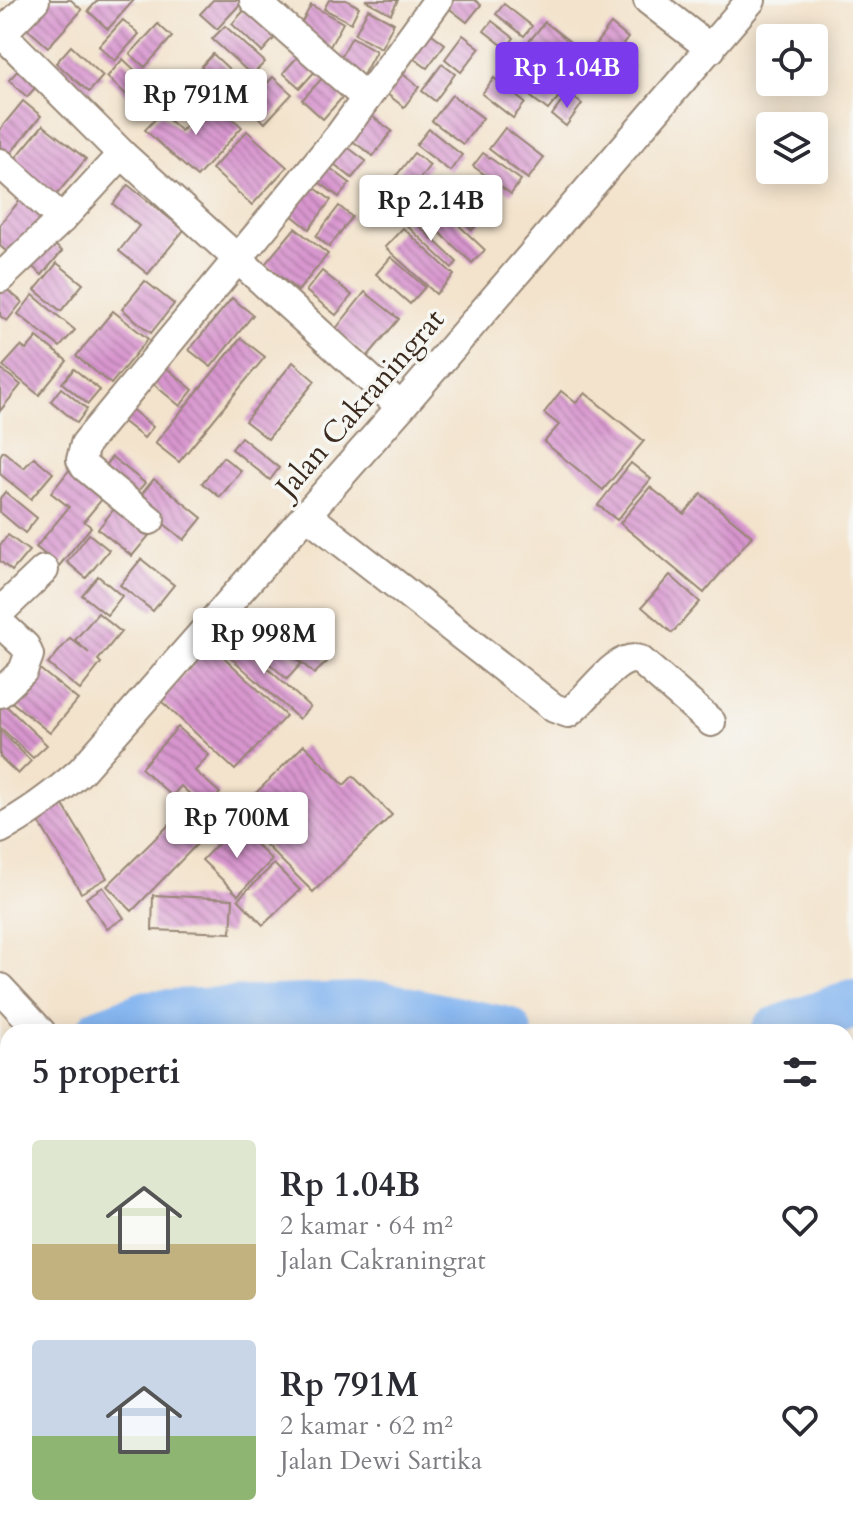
<!DOCTYPE html>
<html lang="id">
<head>
<meta charset="utf-8">
<style>
	:root { --surface:#fff; --page:#f7f7f7; --text:#2b2b33; --muted:#7c7c81; --accent:#7c3aed }
	body { margin:0; font-family:Cardo,serif; background:var(--page); color:var(--text); height:100vh; display:flex; flex-direction:column; font-size:30px; white-space:nowrap }
	* { box-sizing:border-box; margin:0 }
	p { font-size:26px; color:var(--muted) }
	.icon { flex:none; width:44px; height:44px; fill:none; stroke:currentColor; stroke-width:2; stroke-linecap:round; stroke-linejoin:round }
	.map { position:relative; flex:1; overflow:hidden }
	.details { position:absolute; left:0px; top:1024px; width:854px; height:514px; display:flex; flex-direction:column; background:var(--surface); border-radius:24px 24px 0 0; box-shadow:0 4px 20px #0003 }
	.details>* { flex:none }
	.buttons { position:absolute; left:756px; top:24px; display:grid; gap:16px }
	.buttons a { display:grid; place-items:center; width:72px; height:72px; border-radius:8px; background:var(--surface); box-shadow:0 4px 20px #0003; font-size:40px }
	.price { position:absolute; translate:-50% -68px; padding:0 18px; border-radius:8px; background:#fff; color:#222; font-size:26px; line-height:52px; filter:drop-shadow(0 2px 4px #0008) }
	.price::after { content:''; position:absolute; left:50%; top:48px; width:24px; height:18px; margin-left:-12px; background:inherit; clip-path:polygon(0 0,100% 0,50% 100%) }
	.price.current { background:var(--accent); color:#fff }
	ul { padding:0; list-style:none }
	li { display:flex; align-items:center; gap:24px; height:200px; padding:0 32px }
	li span { display:grid; place-items:center; flex:none; width:224px; height:160px; border-radius:8px; color:#555 }
	li>.icon { margin-inline-start:auto }
	span .icon { width:96px; height:96px; fill:#fffc; stroke-width:1 }
	li b { font-size:34px }
	h2 { display:flex; justify-content:space-between; align-items:center; height:96px; padding:0 32px; font-size:34px }
	.map>svg:first-child { display:block }
</style>
</head>
<body>
<div class="map">
<svg width="853" height="1537" viewBox="0 0 853 1537">
	<defs>
		<pattern id="building-back-hatch" width="6" height="6" patternUnits="userSpaceOnUse" patternTransform="scale(2)"><rect width="6" height="6" fill="#d896cf"/><path d="M-1 5l2 2M0 0l6 6M5-1l2 2" fill="none" stroke="#b07ba7"/></pattern>
	</defs>
	<rect width="100%" height="100%" fill="#f6f6f2"/>
	<filter id="ink" filterUnits="userSpaceOnUse"><feTurbulence type="fractalNoise" baseFrequency=".0125" numOctaves="2"/><feDisplacementMap in="SourceGraphic" scale="16" xChannelSelector="R" yChannelSelector="G"/><feConvolveMatrix kernelMatrix="1 2 1 2 8 2 1 2 1" color-interpolation-filters="sRGB"/></filter>
	<filter id="wash" filterUnits="userSpaceOnUse"><feTurbulence type="fractalNoise" baseFrequency=".006" numOctaves="4" result="noise"/><feDisplacementMap in="SourceGraphic" scale="32" xChannelSelector="R" yChannelSelector="G"/><feGaussianBlur stdDeviation="1.8" result="paint"/><feColorMatrix in="noise" values="0 0 0 0 0 0 0 0 0 0 0 0 0 0 0 0 0 1.4 0 .05"/><feComposite in="paint" operator="in"/></filter>
	<g filter="url(#wash)">
		<rect width="100%" height="100%" fill="#f3e3cc"/>
		<g fill="none" stroke-linecap="round" stroke-linejoin="round">
			<g stroke="#84b5f0" stroke-width="50">
				<polyline points="101,1032 148,1015 381,1006 507,1032"/>
				<polyline points="776,1032 853,1004"/>
				<polyline points="0,1093 8,1088"/>
			</g>
		</g>
		<g id="blocks">
			<g fill="url(#building-back-hatch)">
				<polygon points="45,0 71,0 82,10 48,47 23,25"/>
				<polygon points="98,0 134,0 108,29 88,11"/>
				<polygon points="213,0 244,0 217,29 200,14"/>
				<polygon points="329,0 346,0 359,7 351,23 324,9"/>
				<polygon points="365,0 398,0 391,14"/>
				<polygon points="444,0 475,0 481,5 467,22 442,3"/>
				<polygon points="504,4 532,26 524,36 496,14"/>
				<polygon points="311,5 343,23 328,50 296,33"/>
				<polygon points="248,6 278,34 262,52 232,24"/>
				<polygon points="368,9 394,23 381,48 355,34"/>
				<polygon points="123,20 139,34 115,61 99,46"/>
				<polygon points="492,21 514,38 506,48 484,31"/>
				<polygon points="545,22 580,50 561,73 526,45"/>
				<polygon points="158,24 172,37 145,67 130,54"/>
				<polygon points="611,24 628,38 616,53 634,66 615,90 581,63"/>
				<polygon points="225,26 265,62 252,75 212,39"/>
				<polygon points="428,31 445,44 427,68 409,55"/>
				<polygon points="463,35 480,48 461,72 445,59"/>
				<polygon points="352,37 376,51 362,77 337,63"/>
				<polygon points="71,46 103,76 89,92 56,63"/>
				<polygon points="301,53 317,69 300,88 283,73"/>
				<polygon points="213,54 244,83 233,96 201,67"/>
				<polygon points="123,59 154,88 138,105 107,77"/>
				<polygon points="530,60 566,88 548,110 513,83"/>
				<polygon points="24,64 42,80 27,97 9,80"/>
				<polygon points="442,64 455,74 435,101 422,91"/>
				<polygon points="394,67 419,87 404,107 378,87"/>
				<polygon points="328,72 349,90 323,119 302,100"/>
				<polygon points="273,77 292,94 265,123 246,106"/>
				<polygon points="494,78 525,103 513,118 482,94"/>
				<polygon points="568,93 582,104 566,126 552,115"/>
				<polygon points="452,95 483,118 463,144 432,121"/>
				<polygon points="210,99 242,127 197,177 145,130 161,113 181,131"/>
				<polygon points="23,101 41,116 5,160 0,156 0,129"/>
				<polygon points="362,109 392,131 373,156 343,134"/>
				<polygon points="43,125 86,159 52,200 9,166"/>
				<polygon points="505,128 544,158 528,179 489,149"/>
				<polygon points="429,129 462,155 450,171 416,145"/>
				<polygon points="247,131 287,167 252,205 212,169"/>
				<polygon points="338,140 366,161 352,178 325,157"/>
				<polygon points="414,153 430,165 391,216 375,203"/>
				<polygon points="483,153 521,180 511,194 473,166"/>
				<polygon points="322,162 350,183 339,197 311,176"/>
				<polygon points="456,181 463,186 454,195 481,220 472,230 440,197"/>
				<polygon points="307,182 331,200 309,229 285,210"/>
				<polygon points="474,183 499,209 489,218 464,192"/>
				<polygon points="128,185 184,230 148,274 119,251 139,226 113,204"/>
				<polygon points="26,193 48,211 11,255 0,246 0,224"/>
				<polygon points="431,199 485,250 472,263 418,212"/>
				<polygon points="339,206 352,217 329,247 316,236"/>
				<polygon points="410,218 457,262 452,268 405,224"/>
				<polygon points="295,228 328,254 298,291 265,264"/>
				<polygon points="403,228 454,275 436,294 385,247"/>
				<polygon points="49,240 62,251 42,275 29,264"/>
				<polygon points="391,257 425,287 410,304 376,274"/>
				<polygon points="57,263 83,284 61,311 35,290"/>
				<polygon points="322,271 352,295 336,315 306,291"/>
				<polygon points="145,281 174,304 151,333 122,309"/>
				<polygon points="0,284 22,302 7,321 0,316"/>
				<polygon points="365,292 399,319 367,357 334,331"/>
				<polygon points="33,295 75,330 60,347 18,314"/>
				<polygon points="232,298 253,315 211,367 189,350"/>
				<polygon points="113,311 148,339 111,384 76,356"/>
				<polygon points="37,337 67,361 39,395 3,366 21,346 26,350"/>
				<polygon points="241,338 265,357 179,462 155,443"/>
				<polygon points="158,361 193,390 180,406 145,377"/>
				<polygon points="293,362 315,381 268,439 245,421"/>
				<polygon points="0,368 21,385 0,411"/>
				<polygon points="74,369 100,390 88,404 62,383"/>
				<polygon points="61,388 87,409 77,423 51,401"/>
				<polygon points="561,391 576,403 585,393 644,441 603,490 544,442 559,425 544,413"/>
				<polygon points="124,403 153,427 144,438 115,415"/>
				<polygon points="241,437 279,468 270,480 232,449"/>
				<polygon points="3,451 24,468 34,457 53,473 31,499 0,474 0,456"/>
				<polygon points="112,457 145,483 132,498 100,471"/>
				<polygon points="223,457 241,471 220,497 202,483"/>
				<polygon points="631,463 651,479 617,520 598,505"/>
				<polygon points="74,464 108,492 84,521 91,527 59,566 36,547 69,507 51,493"/>
				<polygon points="154,479 202,518 184,540 136,501"/>
				<polygon points="650,487 684,514 701,494 752,536 704,593 620,523"/>
				<polygon points="5,492 37,518 25,533 0,512 0,498"/>
				<polygon points="118,504 152,532 132,556 98,529"/>
				<polygon points="89,534 109,550 86,578 67,562"/>
				<polygon points="8,535 29,551 12,571 0,561 0,545"/>
				<polygon points="141,559 174,585 153,611 120,585"/>
				<polygon points="670,575 700,602 672,633 642,607"/>
				<polygon points="98,576 122,596 107,615 82,595"/>
				<polygon points="269,610 327,662 314,674 258,622"/>
				<polygon points="98,613 121,632 98,660 101,663 80,690 48,664 70,638 89,653 75,640"/>
				<polygon points="248,616 301,664 287,679 234,632"/>
				<polygon points="230,634 310,707 299,719 219,647"/>
				<polygon points="211,645 286,716 235,770 160,700"/>
				<polygon points="36,666 78,700 50,733 8,699"/>
				<polygon points="0,700 47,745 33,758 0,727"/>
				<polygon points="178,727 209,755 195,771 220,793 206,809 181,786 172,796 141,768"/>
				<polygon points="0,730 31,761 18,774 0,757"/>
				<polygon points="304,745 344,785 353,776 392,815 313,892 235,814"/>
				<polygon points="60,800 107,878 81,893 35,815"/>
				<polygon points="177,817 201,840 132,911 107,886"/>
				<polygon points="236,825 272,860 238,895 202,860"/>
				<polygon points="274,864 300,890 263,925 238,899"/>
				<polygon points="103,887 124,918 107,929 86,898"/>
				<polygon points="153,895 233,899 231,933 152,930"/>
				<polygon points="849,1400 853,1405 853,1453 846,1446 846,1403"/>
				<polygon points="846,1523 853,1530 853,1537 824,1537 831,1530 846,1530"/>
				<polygon points="368,1530 412,1530 403,1537 374,1537"/>
				<polygon points="472,1530 509,1530 515,1537 463,1537"/>
				<polygon points="567,1530 616,1530 608,1537 573,1537"/>
				<polygon points="617,1530 647,1530 639,1537 610,1537"/>
				<polygon points="739,1530 776,1530 783,1537 731,1537"/>
			</g>
		</g>
	</g>
	<g filter="url(#ink)">
		<use href="#blocks" fill-opacity="0" stroke="#978675" stroke-width="2"/>
		<g fill="none" stroke-linecap="round" stroke-linejoin="round">
			<g stroke="#978675" stroke-width="32">
				<g id="minor">
					<polyline points="254,0 366,98"/>
					<polyline points="648,0 711,49"/>
					<polyline points="0,32 122,154 401,407"/>
					<polyline points="2,33 35,0"/>
					<polyline points="0,163 62,219"/>
					<polyline points="0,278 62,219 122,154"/>
					<path d="M307,515L554,708L568,713C588,700 615,652 640,660L711,722"/>
					<polyline points="150,520 85,467 81,460 85,444 339,136 438,0"/>
					<polyline points="0,612 44,570"/>
					<polyline points="0,623 25,646 29,655 23,671 0,693"/>
					<path d="M0,829C30,813 55,794 81,771L401,407L751,0"/>
					<polyline points="0,988 41,1032"/>
					<polyline points="846,1366 853,1373"/>
					<polyline points="534,1530 540,1537"/>
					<polyline points="422,1537 430,1530"/>
					<polyline points="677,1537 685,1530"/>
				</g>
			</g>
			<use href="#minor" stroke="#fff" stroke-width="28"/>
		</g>
	</g>
	<g text-anchor="middle" stroke-width="7" stroke-linejoin="round" paint-order="stroke">
		<g font-size="30" fill="#3b2a1e" stroke="#f6f6f2">
			<text transform="translate(360 403) rotate(-49)" y="10">Jalan Cakraningrat</text>
		</g>
	</g>
</svg>
<div class="buttons">
<a><svg class="icon" aria-label="locate" viewBox="0 0 24 24"><circle cx="12" cy="12" r="6"/><path d="M12 2v4M12 18v4M2 12h4M18 12h4"/></svg></a>
<a><svg class="icon" aria-label="layers" viewBox="0 0 24 24"><path d="M12 4l9 5-9 5-9-5zM3 14l9 5 9-5"/></svg></a>
</div>
<b class="price current" style="left:567px;top:110px">Rp 1.04B</b>
<b class="price" style="left:196px;top:137px">Rp 791M</b>
<b class="price" style="left:431px;top:243px">Rp 2.14B</b>
<b class="price" style="left:264px;top:676px">Rp 998M</b>
<b class="price" style="left:237px;top:860px">Rp 700M</b>
<section class="details">
<h2>5 properti<svg class="icon" aria-label="filters" viewBox="0 0 24 24"><path d="M4 7h16M4 17h16"/><circle cx="9" cy="7" r="2"/><circle cx="15" cy="17" r="2"/></svg></h2>
<ul>
<li><span style="background:linear-gradient(#dfe7d0 65%,#c2b280 0)"><svg class="icon" aria-label="home" viewBox="0 0 24 24"><path d="M3 11l9-7 9 7M6 9v11h12V9"/></svg></span><div><b>Rp 1.04B</b><p>2 kamar · 64 m²</p><p>Jalan Cakraningrat</p></div><svg class="icon" aria-label="heart" viewBox="0 0 24 24"><path d="M12 20l-8-8c-3-5 5-10 8-4 3-6 11-1 8 4z"/></svg></li>
<li><span style="background:linear-gradient(#c9d6e8 60%,#8fb573 0)"><svg class="icon" aria-label="home" viewBox="0 0 24 24"><path d="M3 11l9-7 9 7M6 9v11h12V9"/></svg></span><div><b>Rp 791M</b><p>2 kamar · 62 m²</p><p>Jalan Dewi Sartika</p></div><svg class="icon" aria-label="heart" viewBox="0 0 24 24"><path d="M12 20l-8-8c-3-5 5-10 8-4 3-6 11-1 8 4z"/></svg></li>
</ul>
</section>
</div>
</body>
</html>
